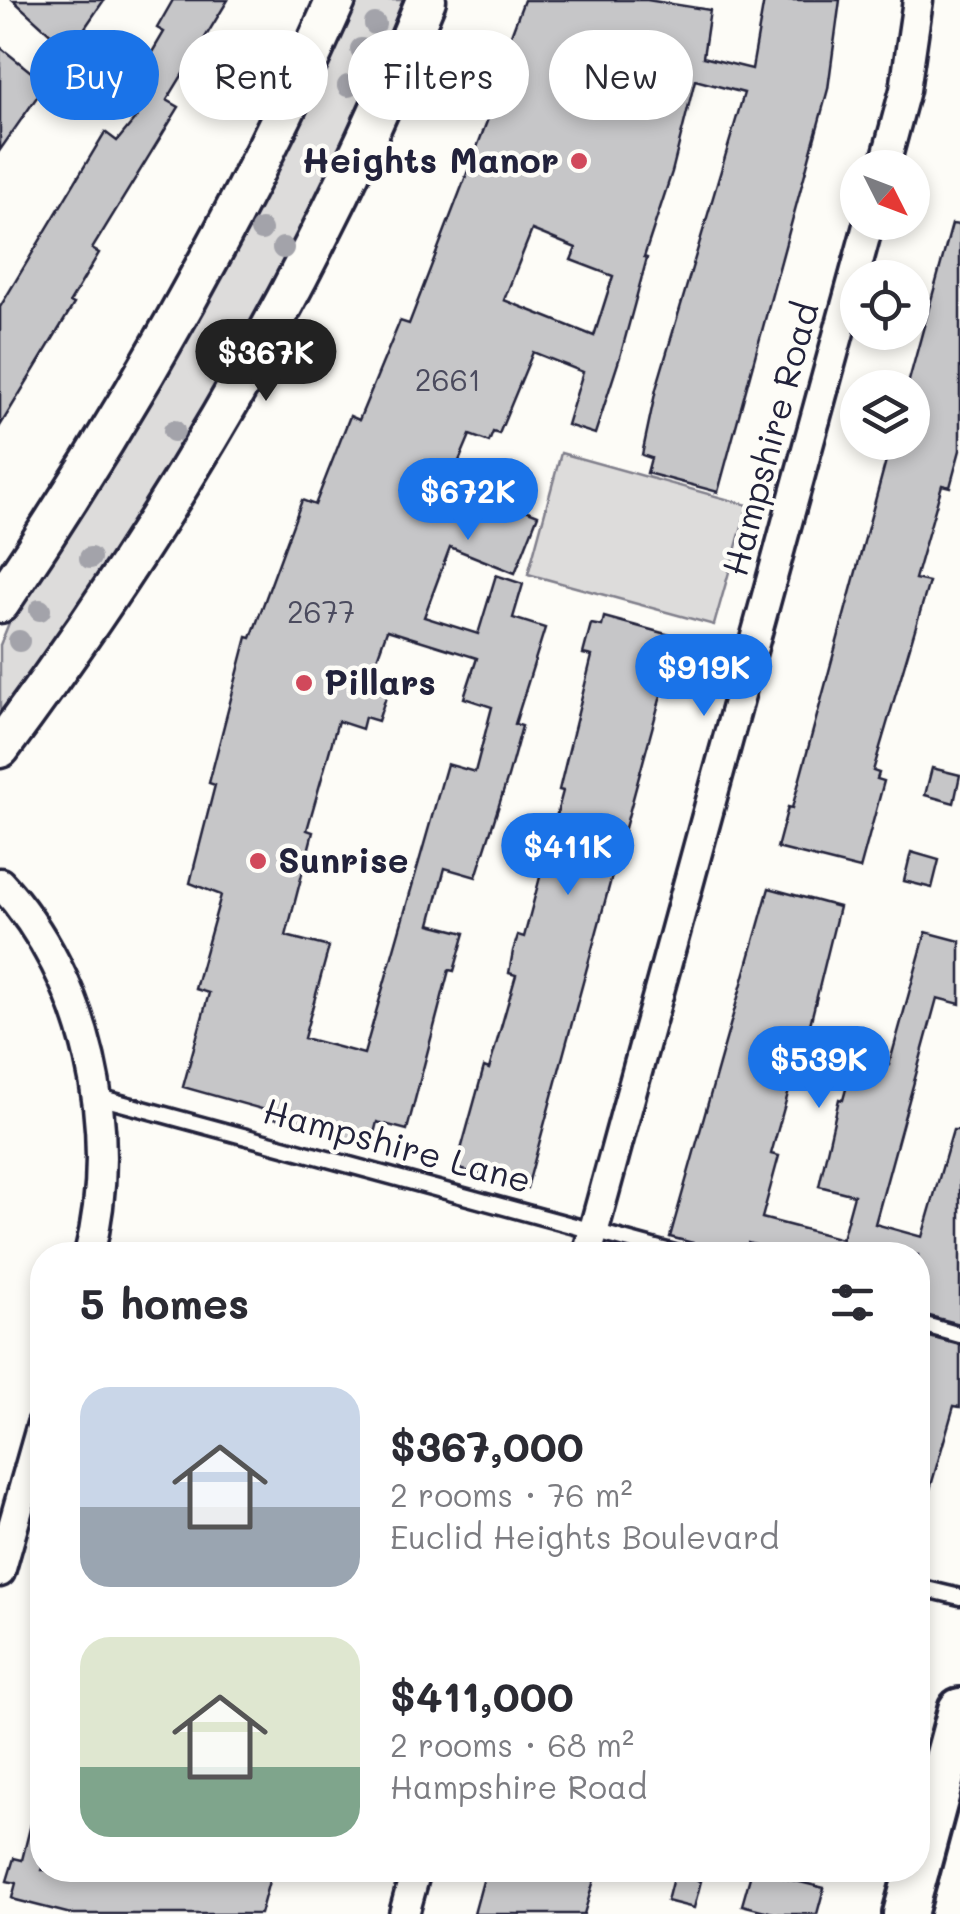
<!DOCTYPE html>
<html lang="en">
<head>
<meta charset="utf-8">
<style>
	:root { --surface:#fff; --page:#f7f7f7; --text:#2b2b33; --muted:#7c7c81; --accent:#1a73e8 }
	body { margin:0; font-family:Mali,sans-serif; background:var(--page); color:var(--text); height:100vh; display:flex; flex-direction:column; font-size:38px; white-space:nowrap }
	* { box-sizing:border-box; margin:0 }
	p { font-size:32px; color:var(--muted) }
	.icon { flex:none; width:55px; height:55px; fill:none; stroke:currentColor; stroke-width:2; stroke-linecap:round; stroke-linejoin:round }
	.map { position:relative; flex:1; overflow:hidden }
	.sheet { position:absolute; left:30px; top:1242px; width:900px; height:640px; display:flex; flex-direction:column; background:var(--surface); border-radius:40px; box-shadow:0 5px 15px #0003 }
	.sheet>* { flex:none }
	.top-card { position:absolute; left:30px; top:30px; width:900px; height:90px; display:flex; gap:20px }
	.needle { width:65px; rotate:132deg }
	.tools { position:absolute; left:840px; top:150px; display:grid; gap:20px }
	.tools a { display:grid; place-items:center; width:90px; height:90px; border-radius:50%; background:var(--surface); box-shadow:0 5px 15px #0003; font-size:50px }
	.price { position:absolute; translate:-50% -85px; padding:0 22px; border-radius:35px; background:var(--accent); color:#fff; font-size:32px; line-height:65px; filter:drop-shadow(0 2px 5px #0008) }
	.price::after { content:''; position:absolute; left:50%; top:60px; width:30px; height:22px; margin-left:-15px; background:inherit; clip-path:polygon(0 0,100% 0,50% 100%) }
	.price.selected { background:#222; color:#fff }
	ul { padding:0; list-style:none }
	li { display:flex; align-items:center; gap:30px; height:250px; padding:0 50px }
	li span { display:grid; place-items:center; flex:none; width:280px; height:200px; border-radius:30px; color:#555 }
	li>.icon { margin-inline-start:auto }
	span .icon { width:120px; height:120px; fill:#fffc; stroke-width:1 }
	li b { font-size:42px }
	h2 { display:flex; justify-content:space-between; align-items:center; height:120px; padding:0 50px; font-size:42px }
	.tag { padding:0 35px; border-radius:45px; background:var(--surface); box-shadow:0 5px 15px #0003; font-size:35px; line-height:90px }
	.tag.selected { background:var(--accent); color:#fff }
	.map>svg:first-child { display:block }
</style>
</head>
<body>
<div class="map">
<svg width="960" height="1914" viewBox="0 0 960 1914">
	<rect width="100%" height="100%" fill="#fdfcf7"/>
	<filter id="ink" filterUnits="userSpaceOnUse"><feTurbulence type="fractalNoise" baseFrequency=".01" numOctaves="2"/><feDisplacementMap in="SourceGraphic" scale="20" xChannelSelector="R" yChannelSelector="G"/><feConvolveMatrix kernelMatrix="1 2 1 2 8 2 1 2 1" color-interpolation-filters="sRGB"/></filter>
	<g filter="url(#ink)">
		<g fill="#dddcdb" stroke="#807f8b" stroke-width="2.5">
			<path d="M354,0H411L282,279L143,518L0,725V645L11,618C87,507 159,394 223,275C271,185 312,92 354,0Z"/>
			<polygon points="561,453 748,505 714,625 528,574"/>
		</g>
		<g fill="#c6c6c8" stroke="#22223b" stroke-width="2.5" fill-rule="evenodd">
			<polygon points="13,0 104,0 69,51"/>
			<polygon points="173,0 228,0 167,100 179,107 92,249 99,253 70,302 74,304 0,426 0,307 105,132 117,141 139,114 124,100 164,32 157,28"/>
			<path d="M524,0H647L710,10L703,57L752,69L764,0H840L828,89L718,492L647,473L651,458L642,455L656,389L744,93L695,80L672,172L644,257L647,258L620,357L595,434L567,425L583,372L533,352L499,434L493,432L489,442L470,435L451,480L538,515L515,573L450,547L424,617L478,634L496,575L523,584L513,618L545,628L515,724L522,726L508,777L476,877L445,868L430,924L465,933L454,971L449,970L407,1130L377,1122L370,1149L335,1140L337,1135L274,1118L276,1113L183,1087L209,993L195,989L221,895L190,883L215,785L209,783L247,637L251,638L302,500L315,505L350,416L359,420L400,321L409,324L509,64L501,62ZM532,230L576,248L571,260L613,276L594,336L504,300ZM387,630L477,658L464,698L492,707L475,772L447,764L364,1054L304,1038L329,947L286,936L313,832L307,830L338,721L362,729L365,717L378,721L387,694L374,690L378,678L371,675Z"/>
			<polygon points="0,47 46,84 0,150"/>
			<polygon points="952,224 960,225 960,450 950,487 942,485 915,579 929,582 873,771 879,773 877,779 884,781 860,869 777,848 788,807 792,808 891,442 912,442 912,388 907,388"/>
			<polygon points="604,617 677,637 527,1188 456,1168 484,1067 489,1069 516,975 509,973 513,951 518,935 524,937 563,791 559,790 592,656 583,654 591,624 602,626"/>
			<polygon points="932,768 960,775 954,803 925,795"/>
			<polygon points="911,852 939,860 932,888 904,881"/>
			<polygon points="769,888 839,907 800,1065 796,1065 771,1154 779,1156 762,1218 842,1239 854,1195 819,1186 839,1099 843,1100 855,1056 889,1065 926,932 960,941 960,1004 937,998 875,1224 922,1237 953,1130 960,1130 960,1324 918,1313 918,1255 791,1255 748,1243 745,1255 739,1255 670,1237"/>
			<polygon points="918,1334 960,1345 960,1407 954,1406 924,1510 918,1509"/>
			<polygon points="34,1812 42,1813 42,1870 272,1870 260,1914 71,1914 16,1900 12,1898 16,1883 7,1881 14,1858 22,1860"/>
			<polygon points="486,1870 597,1870 584,1914 474,1914"/>
			<polygon points="752,1870 824,1888 817,1914 777,1914 742,1905"/>
			<polygon points="674,1874 701,1881 694,1908 667,1901"/>
		</g>
		<g fill="none" stroke-linecap="round" stroke-linejoin="round">
			<g stroke="#22223b" stroke-width="21">
				<g id="service">
					<polyline points="95,1096 682,1255"/>
					<polyline points="918,1323 960,1335"/>
					<polyline points="918,1587 960,1597"/>
				</g>
			</g>
			<g stroke="#22223b" stroke-width="35">
				<g id="minor">
					<polyline points="884,168 905,90 918,0"/>
					<path d="M0,883C88,978 121,1130 89,1255"/>
					<polyline points="587,1255 869,222"/>
					<polyline points="0,1572 42,1424"/>
					<polyline points="404,1914 416,1870"/>
				</g>
			</g>
			<g stroke="#22223b" stroke-width="45">
				<g id="secondary">
					<path d="M0,603C130,411 242,213 336,0"/>
					<path d="M0,748C172,518 318,267 426,0"/>
				</g>
			</g>
			<g stroke="#22223b" stroke-width="50">
				<g id="primary">
					<polyline points="918,1867 960,1710"/>
					<polyline points="905,1914 917,1870"/>
				</g>
			</g>
			<use href="#service" stroke="#fdfcf7" stroke-width="14"/>
			<use href="#minor" stroke="#fdfcf7" stroke-width="28"/>
			<use href="#secondary" stroke="#fdfcf7" stroke-width="38"/>
			<use href="#primary" stroke="#fdfcf7" stroke-width="42"/>
		</g>
		<g fill="#a3a3aa">
			<circle cx="375" cy="24" r="11"/>
			<circle cx="361" cy="49" r="11"/>
			<circle cx="348" cy="86" r="11"/>
			<circle cx="318" cy="157" r="11"/>
			<circle cx="261" cy="230" r="11"/>
			<circle cx="283" cy="248" r="11"/>
			<circle cx="218" cy="349" r="11"/>
			<circle cx="174" cy="431" r="11"/>
			<circle cx="90" cy="558" r="11"/>
			<circle cx="40" cy="610" r="11"/>
			<circle cx="19" cy="641" r="11"/>
		</g>
	</g>
	<g fill="#d1495b" stroke="#fdfcf7" stroke-width="4">
		<circle cx="579" cy="161" r="10"/>
		<circle cx="304" cy="683" r="10"/>
		<circle cx="258" cy="861" r="10"/>
	</g>
	<g text-anchor="middle" stroke-width="9" stroke-linejoin="round" paint-order="stroke">
		<g font-size="30" fill="#4b4b5e">
			<text x="448" y="391">2661</text>
			<text x="321" y="623">2677</text>
		</g>
		<g font-size="35" font-weight="bold" fill="#22223b" stroke="#fdfcf7" text-anchor="start">
			<text x="559" y="173" text-anchor="end">Heights Manor</text>
			<text x="324" y="695">Pillars</text>
			<text x="278" y="873">Sunrise</text>
		</g>
		<g font-size="35" fill="#22223b" stroke="#fdfcf7">
			<text transform="translate(771 439) rotate(-75)" y="12">Hampshire Road</text>
			<text transform="translate(397 1146) rotate(15)" y="12">Hampshire Lane</text>
		</g>
	</g>
</svg>
<div class="tools">
<a><svg class="needle" viewBox="-14 -14 28 28"><path d="M0-13l5 13h-10z" fill="#e53935"/><path d="M0 13l5-13h-10z" fill="#7c7c81"/></svg></a>
<a><svg class="icon" aria-label="locate" viewBox="0 0 24 24"><circle cx="12" cy="12" r="6"/><path d="M12 2v4M12 18v4M2 12h4M18 12h4"/></svg></a>
<a><svg class="icon" aria-label="layers" viewBox="0 0 24 24"><path d="M12 4l9 5-9 5-9-5zM3 14l9 5 9-5"/></svg></a>
</div>
<b class="price selected" style="left:266px;top:404px">$367K</b>
<b class="price" style="left:468px;top:543px">$672K</b>
<b class="price" style="left:704px;top:719px">$919K</b>
<b class="price" style="left:568px;top:898px">$411K</b>
<b class="price" style="left:819px;top:1111px">$539K</b>
<div class="top-card">
<a class="tag selected">Buy</a>
<a class="tag">Rent</a>
<a class="tag">Filters</a>
<a class="tag">New</a>
</div>
<section class="sheet">
<h2>5 homes<svg class="icon" aria-label="filters" viewBox="0 0 24 24"><path d="M4 7h16M4 17h16"/><circle cx="9" cy="7" r="2"/><circle cx="15" cy="17" r="2"/></svg></h2>
<ul>
<li><span style="background:linear-gradient(#c9d6e8 60%,#9aa5b1 0)"><svg class="icon" aria-label="home" viewBox="0 0 24 24"><path d="M3 11l9-7 9 7M6 9v11h12V9"/></svg></span><div><b>$367,000</b><p>2 rooms · 76 m²</p><p>Euclid Heights Boulevard</p></div></li>
<li><span style="background:linear-gradient(#dfe7d0 65%,#7fa58c 0)"><svg class="icon" aria-label="home" viewBox="0 0 24 24"><path d="M3 11l9-7 9 7M6 9v11h12V9"/></svg></span><div><b>$411,000</b><p>2 rooms · 68 m²</p><p>Hampshire Road</p></div></li>
</ul>
</section>
</div>
</body>
</html>
